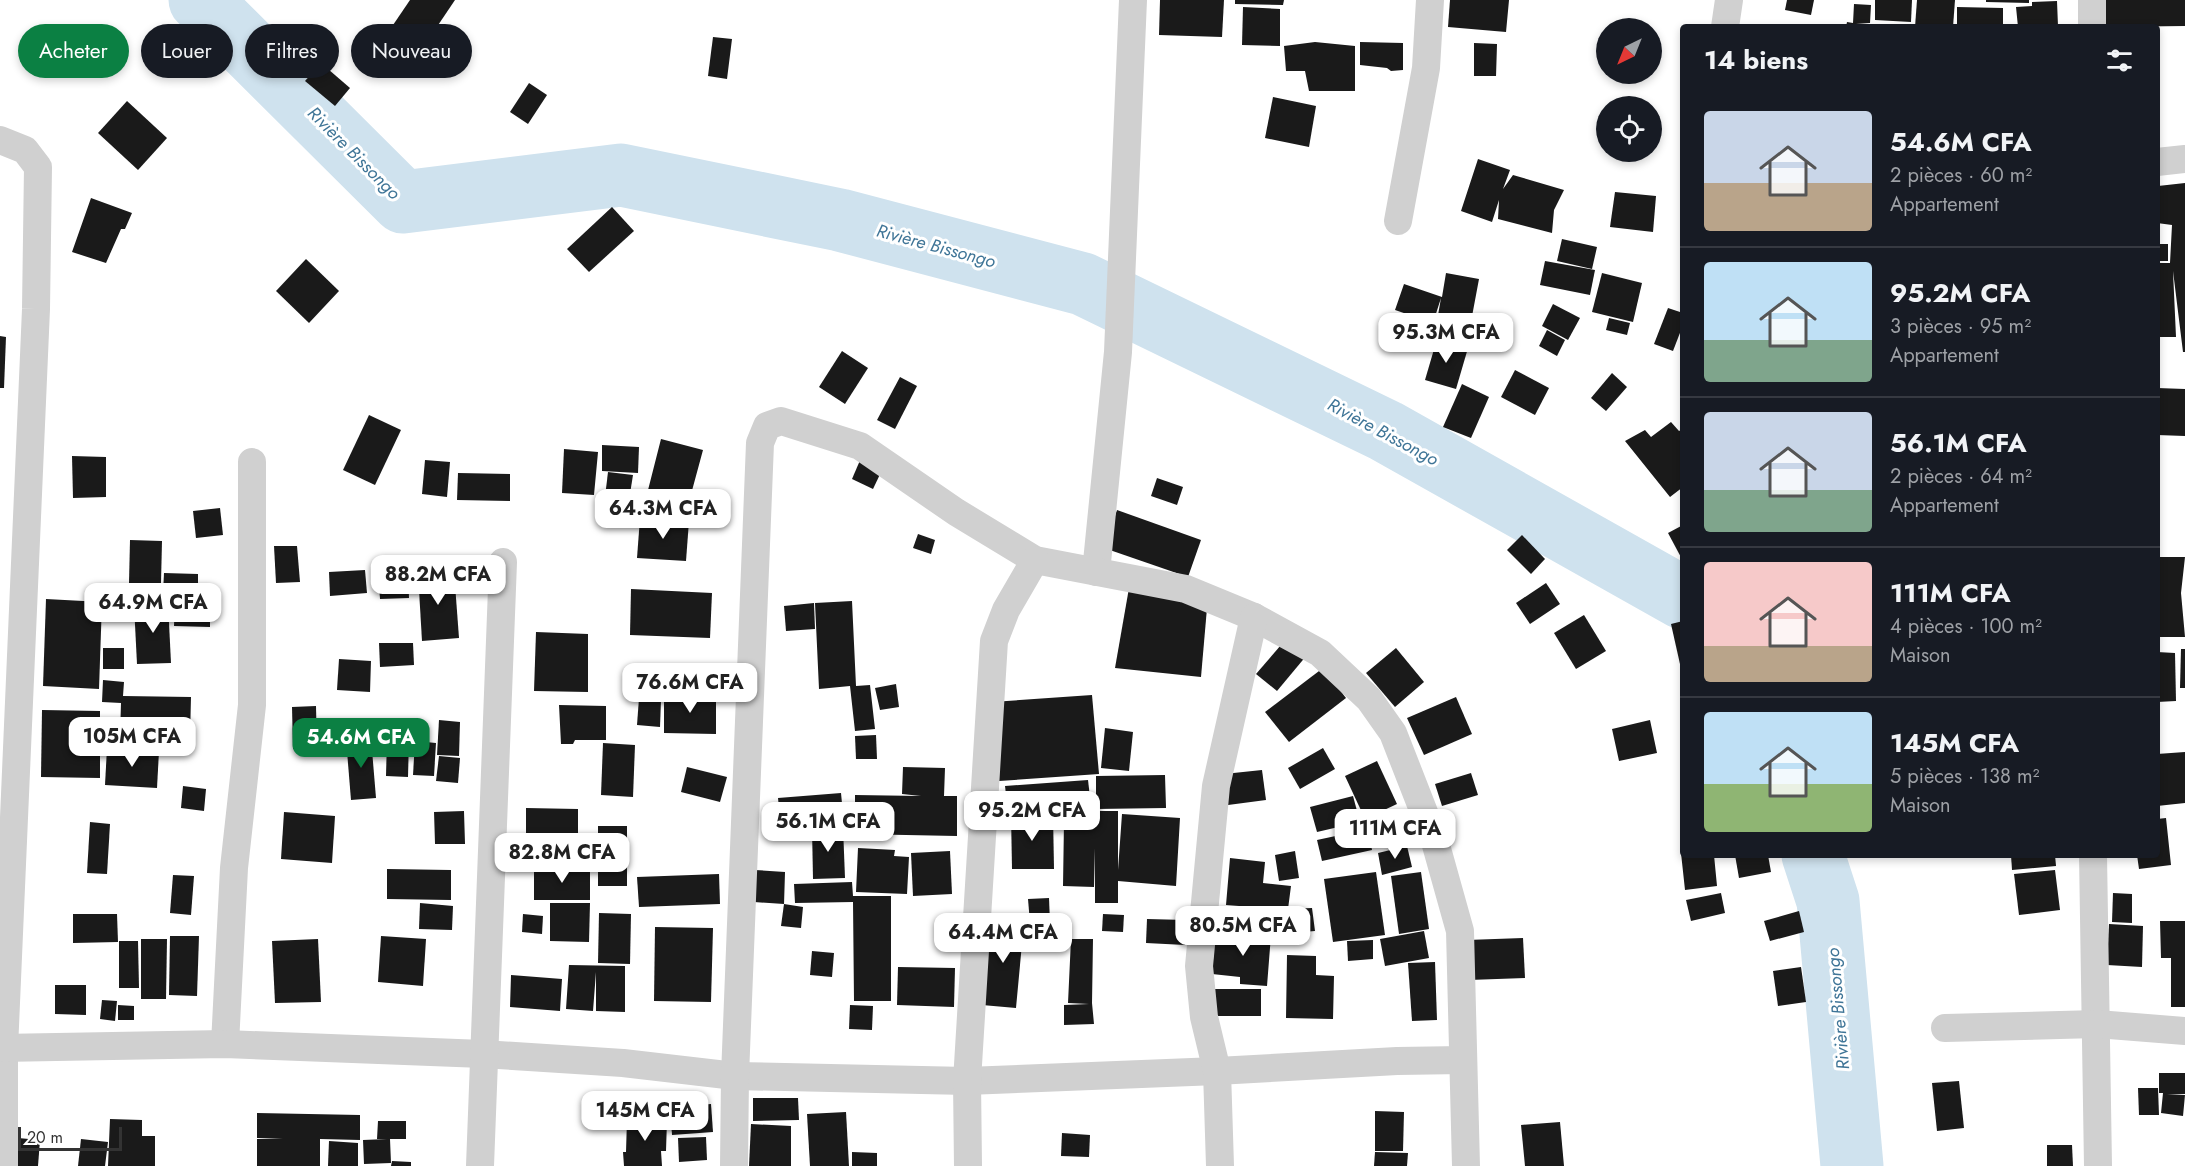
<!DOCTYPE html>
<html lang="fr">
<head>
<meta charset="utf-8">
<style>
	:root { --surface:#171b24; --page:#20242c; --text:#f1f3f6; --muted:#9ea1a6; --line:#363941; --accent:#0b8043 }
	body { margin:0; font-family:Jost,sans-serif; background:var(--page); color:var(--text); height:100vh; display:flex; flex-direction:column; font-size:22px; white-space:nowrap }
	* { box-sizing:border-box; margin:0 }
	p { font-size:20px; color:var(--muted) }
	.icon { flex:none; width:33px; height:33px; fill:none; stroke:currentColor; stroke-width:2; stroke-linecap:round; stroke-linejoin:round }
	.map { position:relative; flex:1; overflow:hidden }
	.panel { position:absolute; left:1680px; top:24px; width:480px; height:834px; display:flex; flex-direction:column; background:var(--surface); border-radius:6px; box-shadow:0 3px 9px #0003 }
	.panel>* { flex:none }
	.guide { position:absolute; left:18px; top:24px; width:570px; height:54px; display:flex; gap:12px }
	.needle { width:39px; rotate:223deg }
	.fabs { position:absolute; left:1596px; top:18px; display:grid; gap:12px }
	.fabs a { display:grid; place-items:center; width:66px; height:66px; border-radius:50%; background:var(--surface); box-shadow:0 3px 9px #0003; font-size:30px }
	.scale { position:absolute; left:18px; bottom:15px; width:104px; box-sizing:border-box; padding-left:6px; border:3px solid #333; border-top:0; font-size:16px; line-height:21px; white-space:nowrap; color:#333; -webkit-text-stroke:4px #fff; paint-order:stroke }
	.price { position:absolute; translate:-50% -51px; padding:0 14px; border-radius:12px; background:#fff; color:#222; font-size:20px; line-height:39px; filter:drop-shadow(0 2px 3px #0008) }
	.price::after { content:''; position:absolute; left:50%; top:36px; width:18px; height:14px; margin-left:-9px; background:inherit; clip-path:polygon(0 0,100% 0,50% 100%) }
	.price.active { background:var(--accent); color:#fff }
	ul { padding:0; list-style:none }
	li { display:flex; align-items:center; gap:18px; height:150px; padding:0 24px }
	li+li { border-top:2px solid var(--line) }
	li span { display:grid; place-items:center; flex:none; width:168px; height:120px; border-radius:6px; color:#555 }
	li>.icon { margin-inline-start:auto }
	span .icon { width:72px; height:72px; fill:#fffc; stroke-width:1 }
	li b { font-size:26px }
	h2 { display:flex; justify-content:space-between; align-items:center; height:72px; padding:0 24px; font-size:26px }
	.tag { padding:0 21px; border-radius:27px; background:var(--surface); box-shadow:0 3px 9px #0003; font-size:21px; line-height:54px }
	.tag.active { background:var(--accent); color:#fff }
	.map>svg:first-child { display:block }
</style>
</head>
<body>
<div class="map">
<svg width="2185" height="1166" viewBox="0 0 2185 1166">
	<rect width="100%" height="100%" fill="#fff"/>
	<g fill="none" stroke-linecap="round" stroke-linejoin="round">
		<g stroke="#cfe2ee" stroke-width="63">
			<polyline points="200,0 403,202 621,175 840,220 1083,284 1386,431 1683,598"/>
			<polyline points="1813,855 1828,901 1852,1166"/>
		</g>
	</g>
	<g fill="#1a1a1a">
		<polygon points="410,0 455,0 422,49 391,28"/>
		<polygon points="1160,0 1224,0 1222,37 1159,35"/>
		<polygon points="1235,0 1284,0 1283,5 1235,4"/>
		<polygon points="1450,0 1509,0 1506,32 1448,27"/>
		<polygon points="1787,0 1814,0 1811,15 1785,10"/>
		<polygon points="1875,0 1912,0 1911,22 1875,20"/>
		<polygon points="1917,0 1955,0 1953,27 1915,27"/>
		<polygon points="1986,0 2029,0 2029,3 1986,2"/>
		<polygon points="2101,0 2185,0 2185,26 2102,27"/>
		<polygon points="2057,1 2058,26 2018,27 2016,7 2032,6 2032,2"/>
		<polygon points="1854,4 1871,5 1870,23 1856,23 1883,25 1883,27 1846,27 1847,22 1853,23"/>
		<polygon points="1243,7 1280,9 1280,46 1242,45"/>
		<polygon points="1957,7 2003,8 2003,27 1957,27"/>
		<polygon points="713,37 732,39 727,79 708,76"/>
		<polygon points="1315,42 1355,46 1355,91 1309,91 1305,71 1286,71 1284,46"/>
		<polygon points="1360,42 1403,43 1403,70 1391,71 1387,68 1360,65"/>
		<polygon points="1474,43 1497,44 1496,76 1474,76"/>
		<polygon points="321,63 350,88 335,106 305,81"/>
		<polygon points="529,83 547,95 528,124 510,112"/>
		<polygon points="1273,97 1316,106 1309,147 1265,138"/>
		<polygon points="127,101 167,138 138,170 98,133"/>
		<polygon points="1478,159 1510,170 1503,189 1513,175 1564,190 1554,210 1552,233 1498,219 1499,200 1492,222 1461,211"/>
		<polygon points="2185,183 2185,352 2183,352 2173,271 2176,337 2157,337 2157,263 2170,263 2172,225 2157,223 2158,186"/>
		<polygon points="1615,192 1656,196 1653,232 1610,227"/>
		<polygon points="91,198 132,213 125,229 121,229 106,263 72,252"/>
		<polygon points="612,207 634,231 589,272 567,249"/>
		<polygon points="1562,239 1597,247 1592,269 1557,261"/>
		<rect x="2157" y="244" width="11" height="17"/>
		<polygon points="306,259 339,291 309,323 276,291"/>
		<polygon points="1545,261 1595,270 1590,295 1540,285"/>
		<polygon points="1446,273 1479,279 1470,327 1437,321 1441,298 1433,323 1395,310 1404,284 1442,297"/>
		<polygon points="1602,273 1642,283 1633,322 1592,312"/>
		<polygon points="1553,304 1580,318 1568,340 1542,326"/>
		<polygon points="1668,308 1683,313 1683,325 1673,351 1654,344"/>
		<polygon points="1609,318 1630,323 1627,335 1606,330"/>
		<polygon points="1547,330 1565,340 1557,356 1539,346"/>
		<polygon points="0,336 6,337 4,388 0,388"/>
		<polygon points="1437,339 1468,348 1456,389 1425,380"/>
		<polygon points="842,351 868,368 845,404 819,387"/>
		<polygon points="1515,370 1549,388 1535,415 1501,397"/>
		<polygon points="1612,373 1627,387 1606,411 1591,398"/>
		<polygon points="900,377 917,386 895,429 877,420"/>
		<polygon points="1462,384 1489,397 1471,438 1443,427"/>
		<polygon points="2157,388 2185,389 2185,436 2157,435"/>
		<polygon points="369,415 401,430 375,485 343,470"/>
		<polygon points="1671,422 1679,431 1683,429 1683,487 1670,497 1625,441 1645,430 1651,437"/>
		<polygon points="661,439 703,450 690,498 673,494 672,501 647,494"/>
		<polygon points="602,445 639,447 638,473 602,471"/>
		<polygon points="564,449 598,452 594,495 562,493"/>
		<polygon points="72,456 106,457 106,497 73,498"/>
		<polygon points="861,458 883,468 873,489 852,479"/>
		<polygon points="425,460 450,462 447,497 422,494"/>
		<polygon points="608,472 633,475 629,500 605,497"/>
		<polygon points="458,473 510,474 510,501 457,500"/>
		<polygon points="1157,478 1183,487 1177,505 1151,496"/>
		<polygon points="220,508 223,535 196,538 193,511"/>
		<polygon points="1117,510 1201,540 1188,577 1104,548"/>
		<polygon points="640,518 689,521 686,561 637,558"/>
		<polygon points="1683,525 1683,561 1668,533"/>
		<polygon points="918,534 935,540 931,554 913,548"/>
		<polygon points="1522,535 1545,559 1531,574 1507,550"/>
		<polygon points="130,540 162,541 161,583 129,583"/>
		<polygon points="274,546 297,546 300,582 276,583"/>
		<polygon points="2157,557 2185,557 2181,593 2185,637 2157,637"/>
		<polygon points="365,570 367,593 330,596 329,572"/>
		<polygon points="408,570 409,598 380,599 378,571"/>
		<polygon points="454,571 459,638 422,641 418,573"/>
		<polygon points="164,573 198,574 198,595 163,594"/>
		<polygon points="1546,583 1560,604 1530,624 1516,603"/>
		<polygon points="1129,588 1207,608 1201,677 1115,668"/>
		<polygon points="631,589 712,593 710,638 630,635"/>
		<polygon points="175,598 210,599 210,627 174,626"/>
		<polygon points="46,599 102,602 99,689 43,686"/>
		<polygon points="852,601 856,686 870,685 875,729 855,731 850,686 819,689 815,603"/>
		<polygon points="168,603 171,663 137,664 134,605"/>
		<polygon points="814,603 815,629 786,631 784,606"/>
		<polygon points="1584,615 1606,651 1576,669 1554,633"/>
		<polygon points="1683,621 1683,673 1682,673 1671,624"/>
		<polygon points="536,632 588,634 588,692 534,691"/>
		<polygon points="1287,638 1307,655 1277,691 1256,674"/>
		<polygon points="379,643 413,643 414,665 380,667"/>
		<rect x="103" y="648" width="21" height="21"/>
		<polygon points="1396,648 1424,682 1395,707 1366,673"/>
		<polygon points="2181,649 2185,649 2185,688 2180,688"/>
		<polygon points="2157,652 2175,653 2176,701 2157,702"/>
		<polygon points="339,659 371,661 370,692 337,690"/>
		<polygon points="1323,668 1346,698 1289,742 1265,712"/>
		<polygon points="103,680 124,682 123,696 191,697 190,738 120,736 121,703 102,702"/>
		<polygon points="896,684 899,707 880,710 875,688"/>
		<polygon points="664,695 716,695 716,734 664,733"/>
		<polygon points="1092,695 1099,774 999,781 992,702"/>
		<polygon points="1456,697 1472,734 1424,755 1407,718"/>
		<polygon points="639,698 661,700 660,727 637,725"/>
		<polygon points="559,705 606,706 606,740 575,740 573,744 561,744"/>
		<polygon points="316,706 317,749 293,749 292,707"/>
		<polygon points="42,710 100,711 100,778 41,777"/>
		<polygon points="439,720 460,722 459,756 437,755"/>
		<polygon points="1650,720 1657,753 1619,761 1612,729"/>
		<polygon points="1105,728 1133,732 1129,771 1101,768"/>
		<polygon points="876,735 877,759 856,759 855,736"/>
		<polygon points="371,738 376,798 351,800 346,739"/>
		<polygon points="387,738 409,739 408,777 386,776"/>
		<polygon points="415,741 436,743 434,776 413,775"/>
		<polygon points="603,743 635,745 633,797 601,795"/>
		<polygon points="107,748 159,751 157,788 105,785"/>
		<polygon points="1323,748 1335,769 1300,789 1288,768"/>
		<polygon points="2185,752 2185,803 2157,806 2157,754"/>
		<polygon points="439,756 460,758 458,783 436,781"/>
		<polygon points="1377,761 1397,804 1365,819 1345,776"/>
		<polygon points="687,767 727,777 720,802 681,792"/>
		<polygon points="903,767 945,768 944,796 957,796 957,836 855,834 855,795 921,796 902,794"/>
		<polygon points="1262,770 1266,800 1228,805 1224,774"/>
		<polygon points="1471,773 1478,795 1442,806 1435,784"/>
		<polygon points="1165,775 1166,808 1096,809 1096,776"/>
		<polygon points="1088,780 1091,806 1008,812 1005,786"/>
		<polygon points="183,786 206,789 204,811 181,808"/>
		<polygon points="841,793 844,825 781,830 778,798"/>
		<polygon points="1353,796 1360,822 1317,832 1310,807"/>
		<polygon points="526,808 578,809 578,847 526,846"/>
		<polygon points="1405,810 1414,838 1383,847 1375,820"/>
		<polygon points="464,811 465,844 435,844 434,812"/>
		<polygon points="1095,811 1118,811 1118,870 1122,814 1180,818 1176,886 1118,881 1118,903 1095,903 1095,848 1094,887 1063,886 1064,821 1095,821"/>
		<polygon points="284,812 335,816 332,863 281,859"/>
		<polygon points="1011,814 1053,814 1054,869 1012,869"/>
		<polygon points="2166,818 2171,865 2139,869 2137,855 2157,855 2157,819"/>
		<polygon points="90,822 110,824 107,874 87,873"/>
		<rect x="598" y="826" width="29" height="60"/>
		<polygon points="843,827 845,878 813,879 812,828"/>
		<polygon points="1368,829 1372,850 1322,861 1317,840"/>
		<polygon points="1407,846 1412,867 1382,875 1378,853"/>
		<polygon points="858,848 895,850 894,856 909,857 907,894 856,892"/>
		<polygon points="950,851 952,894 913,896 911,853"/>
		<polygon points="1295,851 1299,878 1279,881 1275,855"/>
		<polygon points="1681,853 1683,853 1683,855 1714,855 1717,886 1685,890"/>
		<polygon points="1735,855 1768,855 1771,872 1739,878"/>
		<polygon points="2011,855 2055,855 2056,866 2012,870"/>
		<polygon points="1230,858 1265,862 1263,883 1291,886 1288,909 1312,908 1315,931 1291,933 1290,917 1289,934 1256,933 1257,909 1265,908 1226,905"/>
		<rect x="534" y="868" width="56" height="32"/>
		<polygon points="387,869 451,870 451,900 387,899"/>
		<polygon points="755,870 785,872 784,904 754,902"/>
		<polygon points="2055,870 2060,910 2019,915 2014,874"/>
		<polygon points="1376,872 1385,935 1333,942 1324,879"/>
		<polygon points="1421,872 1429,929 1399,934 1391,876"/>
		<polygon points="719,874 720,904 639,907 637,877"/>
		<polygon points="173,875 194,876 191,915 170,913"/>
		<polygon points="852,882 853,896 891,896 891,1001 854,1001 853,902 795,903 794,884"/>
		<polygon points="1721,893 1725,913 1691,921 1686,900"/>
		<polygon points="2113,893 2132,894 2132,923 2112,922"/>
		<polygon points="1049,898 1050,923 1030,923 1028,899"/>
		<polygon points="420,903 453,906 452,930 419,929"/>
		<polygon points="550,903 590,903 589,942 550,941"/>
		<polygon points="784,904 803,907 801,928 781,926"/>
		<polygon points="1251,909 1253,930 1234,932 1232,911"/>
		<polygon points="1799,911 1804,932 1770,941 1764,921"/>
		<polygon points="599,913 631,914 630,964 598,963"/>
		<polygon points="73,914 117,914 118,942 73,943"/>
		<polygon points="523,914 543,916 542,934 522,932"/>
		<polygon points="1103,914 1124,915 1123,932 1102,931"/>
		<polygon points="990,919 1024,922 1016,1008 982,1005"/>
		<polygon points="1147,919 1186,920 1185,945 1146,943"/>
		<polygon points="2160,921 2185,921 2185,1007 2171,1007 2171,958 2161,958"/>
		<polygon points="2109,924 2143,926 2142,967 2107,965"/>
		<polygon points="655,927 713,928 711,1002 654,1001"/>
		<polygon points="1424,931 1429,958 1385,966 1380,939"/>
		<polygon points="1215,933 1271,935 1267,986 1240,984 1240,977 1212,974"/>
		<polygon points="170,936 199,936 197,996 169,995"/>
		<polygon points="381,936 426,939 423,986 378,982"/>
		<polygon points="1523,938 1525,978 1469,980 1467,940"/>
		<polygon points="141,939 167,939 166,999 141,999"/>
		<polygon points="318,939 321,1002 275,1003 272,941"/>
		<polygon points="1071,939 1093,939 1092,1003 1094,1024 1064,1025 1064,1005 1089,1004 1068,1003"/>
		<polygon points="1373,940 1373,959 1348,961 1347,941"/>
		<polygon points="119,941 138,941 139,988 119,988"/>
		<polygon points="812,951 834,953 832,977 810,975"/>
		<polygon points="1287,955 1316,956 1316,975 1334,976 1333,1019 1286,1018"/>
		<polygon points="1435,962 1437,1020 1412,1021 1408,963"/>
		<polygon points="569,965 625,966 625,1012 596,1011 596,972 593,1011 566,1009"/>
		<polygon points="898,967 955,968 954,1007 897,1005"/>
		<polygon points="1801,967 1806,1002 1778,1006 1773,971"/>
		<polygon points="511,975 562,979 560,1011 510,1007"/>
		<polygon points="55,985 86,985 86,1015 55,1014"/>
		<polygon points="1214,989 1261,989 1261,1016 1215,1016"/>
		<polygon points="102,1000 117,1001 115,1021 100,1019"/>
		<polygon points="118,1005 134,1006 134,1020 118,1020"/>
		<polygon points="850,1005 873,1006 872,1030 849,1029"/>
		<polygon points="2159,1073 2185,1073 2185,1094 2167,1094 2185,1095 2183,1116 2161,1113 2163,1093 2159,1093"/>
		<polygon points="1959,1081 1964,1128 1937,1131 1932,1083"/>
		<polygon points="2138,1088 2158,1088 2159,1115 2139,1115"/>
		<polygon points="753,1098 798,1098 799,1120 753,1121"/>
		<polygon points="711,1104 713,1132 672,1135 670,1107"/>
		<polygon points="1375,1111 1404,1112 1403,1151 1375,1151"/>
		<polygon points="846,1112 849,1166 810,1166 807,1114"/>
		<polygon points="257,1113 360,1115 360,1140 320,1139 320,1166 257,1166 257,1139 283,1139 257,1138"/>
		<polygon points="110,1119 142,1120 142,1136 155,1136 155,1166 108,1166"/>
		<polygon points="627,1119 667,1120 666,1151 661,1151 662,1166 624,1166 623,1152 626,1152"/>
		<polygon points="378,1121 406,1121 406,1139 390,1139 391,1163 364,1164 363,1140 387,1139 377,1139"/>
		<polygon points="1560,1122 1564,1166 1525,1166 1521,1125"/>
		<polygon points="751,1124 791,1126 791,1166 749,1166"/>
		<polygon points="1062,1133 1090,1135 1089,1157 1061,1156"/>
		<polygon points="706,1137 707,1160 679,1162 678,1138"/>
		<polygon points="18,1138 40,1140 38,1166 16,1166"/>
		<polygon points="81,1139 108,1142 105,1166 78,1166"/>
		<polygon points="329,1141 358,1143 358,1166 328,1166"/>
		<polygon points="2047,1145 2072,1145 2073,1166 2047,1166"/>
		<polygon points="852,1152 877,1153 877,1166 852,1166"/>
		<polygon points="1375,1152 1408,1153 1407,1166 1374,1166"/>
		<polygon points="392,1161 411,1162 411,1166 391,1166"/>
	</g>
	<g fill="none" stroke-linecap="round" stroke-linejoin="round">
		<g stroke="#d0d0d0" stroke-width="28">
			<polyline points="2092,0 2092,27"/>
			<polyline points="1725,27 1729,0"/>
			<polyline points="0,140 25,150 38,167 36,309 4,1049 4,1166"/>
			<polyline points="2157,162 2185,159"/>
			<polyline points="1398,221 1426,68 1430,0"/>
			<polyline points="1096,572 1118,352 1133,0"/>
			<polyline points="2093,855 2098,1166"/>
			<polyline points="1945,1028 2097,1024 2185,1031"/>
			<polyline points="225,1044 234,868 252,705 252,462"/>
			<polyline points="0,1048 225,1044 483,1054 623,1063 735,1076 967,1081 1217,1071 1397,1061 1463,1060"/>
			<polyline points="480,1166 503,562"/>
			<polyline points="734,1166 735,1076 760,443 767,426 781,421 860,446 956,512 1035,560 1186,589 1254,617 1320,653 1369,699 1393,733 1434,838 1460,931 1466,1166"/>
			<polyline points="968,1166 967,1081 994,641 1006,610 1035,560"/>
			<polyline points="1220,1166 1217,1071 1204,1017 1199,966 1216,786 1254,617"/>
		</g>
	</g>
	<g text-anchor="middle" stroke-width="6" stroke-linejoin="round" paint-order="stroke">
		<g font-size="18" font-style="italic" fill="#3f7597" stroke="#fff">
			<text transform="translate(354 153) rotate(45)" y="6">Rivière Bissongo</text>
			<text transform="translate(936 246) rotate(15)" y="6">Rivière Bissongo</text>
			<text transform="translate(1383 432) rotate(28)" y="6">Rivière Bissongo</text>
			<text transform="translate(1838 1009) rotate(-95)" y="6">Rivière Bissongo</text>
		</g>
	</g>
</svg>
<div class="fabs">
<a><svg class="needle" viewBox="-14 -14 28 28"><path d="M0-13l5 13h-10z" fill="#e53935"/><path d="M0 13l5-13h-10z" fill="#9ea1a6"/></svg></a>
<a><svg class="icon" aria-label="locate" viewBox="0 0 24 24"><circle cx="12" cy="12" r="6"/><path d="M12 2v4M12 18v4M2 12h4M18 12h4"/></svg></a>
</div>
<div class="scale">20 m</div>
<b class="price" style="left:1446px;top:364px">95.3M CFA</b>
<b class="price" style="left:663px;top:540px">64.3M CFA</b>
<b class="price" style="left:438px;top:606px">88.2M CFA</b>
<b class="price" style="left:153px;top:634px">64.9M CFA</b>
<b class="price" style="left:690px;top:714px">76.6M CFA</b>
<b class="price" style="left:132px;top:768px">105M CFA</b>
<b class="price active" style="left:361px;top:769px">54.6M CFA</b>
<b class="price" style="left:1032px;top:842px">95.2M CFA</b>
<b class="price" style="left:828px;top:853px">56.1M CFA</b>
<b class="price" style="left:1395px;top:860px">111M CFA</b>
<b class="price" style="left:562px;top:884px">82.8M CFA</b>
<b class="price" style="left:1243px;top:957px">80.5M CFA</b>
<b class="price" style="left:1003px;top:964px">64.4M CFA</b>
<b class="price" style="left:645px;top:1142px">145M CFA</b>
<div class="guide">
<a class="tag active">Acheter</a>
<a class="tag">Louer</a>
<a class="tag">Filtres</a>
<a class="tag">Nouveau</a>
</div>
<section class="panel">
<h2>14 biens<svg class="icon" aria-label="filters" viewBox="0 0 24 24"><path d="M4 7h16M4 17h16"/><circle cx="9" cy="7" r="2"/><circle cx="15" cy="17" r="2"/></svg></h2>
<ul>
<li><span style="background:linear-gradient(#c9d6e8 60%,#b9a48a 0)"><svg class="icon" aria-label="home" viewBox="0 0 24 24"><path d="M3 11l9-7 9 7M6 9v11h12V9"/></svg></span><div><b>54.6M CFA</b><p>2 pièces · 60 m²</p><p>Appartement</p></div></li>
<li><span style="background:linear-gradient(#bfe0f5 65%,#7fa58c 0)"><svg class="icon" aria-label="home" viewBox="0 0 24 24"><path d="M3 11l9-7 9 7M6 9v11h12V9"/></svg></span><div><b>95.2M CFA</b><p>3 pièces · 95 m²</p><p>Appartement</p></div></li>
<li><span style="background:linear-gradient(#c9d6e8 65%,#7fa58c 0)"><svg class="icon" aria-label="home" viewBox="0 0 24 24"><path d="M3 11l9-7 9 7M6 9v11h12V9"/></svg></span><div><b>56.1M CFA</b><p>2 pièces · 64 m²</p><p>Appartement</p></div></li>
<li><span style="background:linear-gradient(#f6c9c9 70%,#b9a48a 0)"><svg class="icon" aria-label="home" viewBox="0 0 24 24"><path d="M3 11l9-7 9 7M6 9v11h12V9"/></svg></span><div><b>111M CFA</b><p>4 pièces · 100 m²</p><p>Maison</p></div></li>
<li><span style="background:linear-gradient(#bfe0f5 60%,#8fb573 0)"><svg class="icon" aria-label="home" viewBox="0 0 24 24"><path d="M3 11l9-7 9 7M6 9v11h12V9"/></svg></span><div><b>145M CFA</b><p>5 pièces · 138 m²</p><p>Maison</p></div></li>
</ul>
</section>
</div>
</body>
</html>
